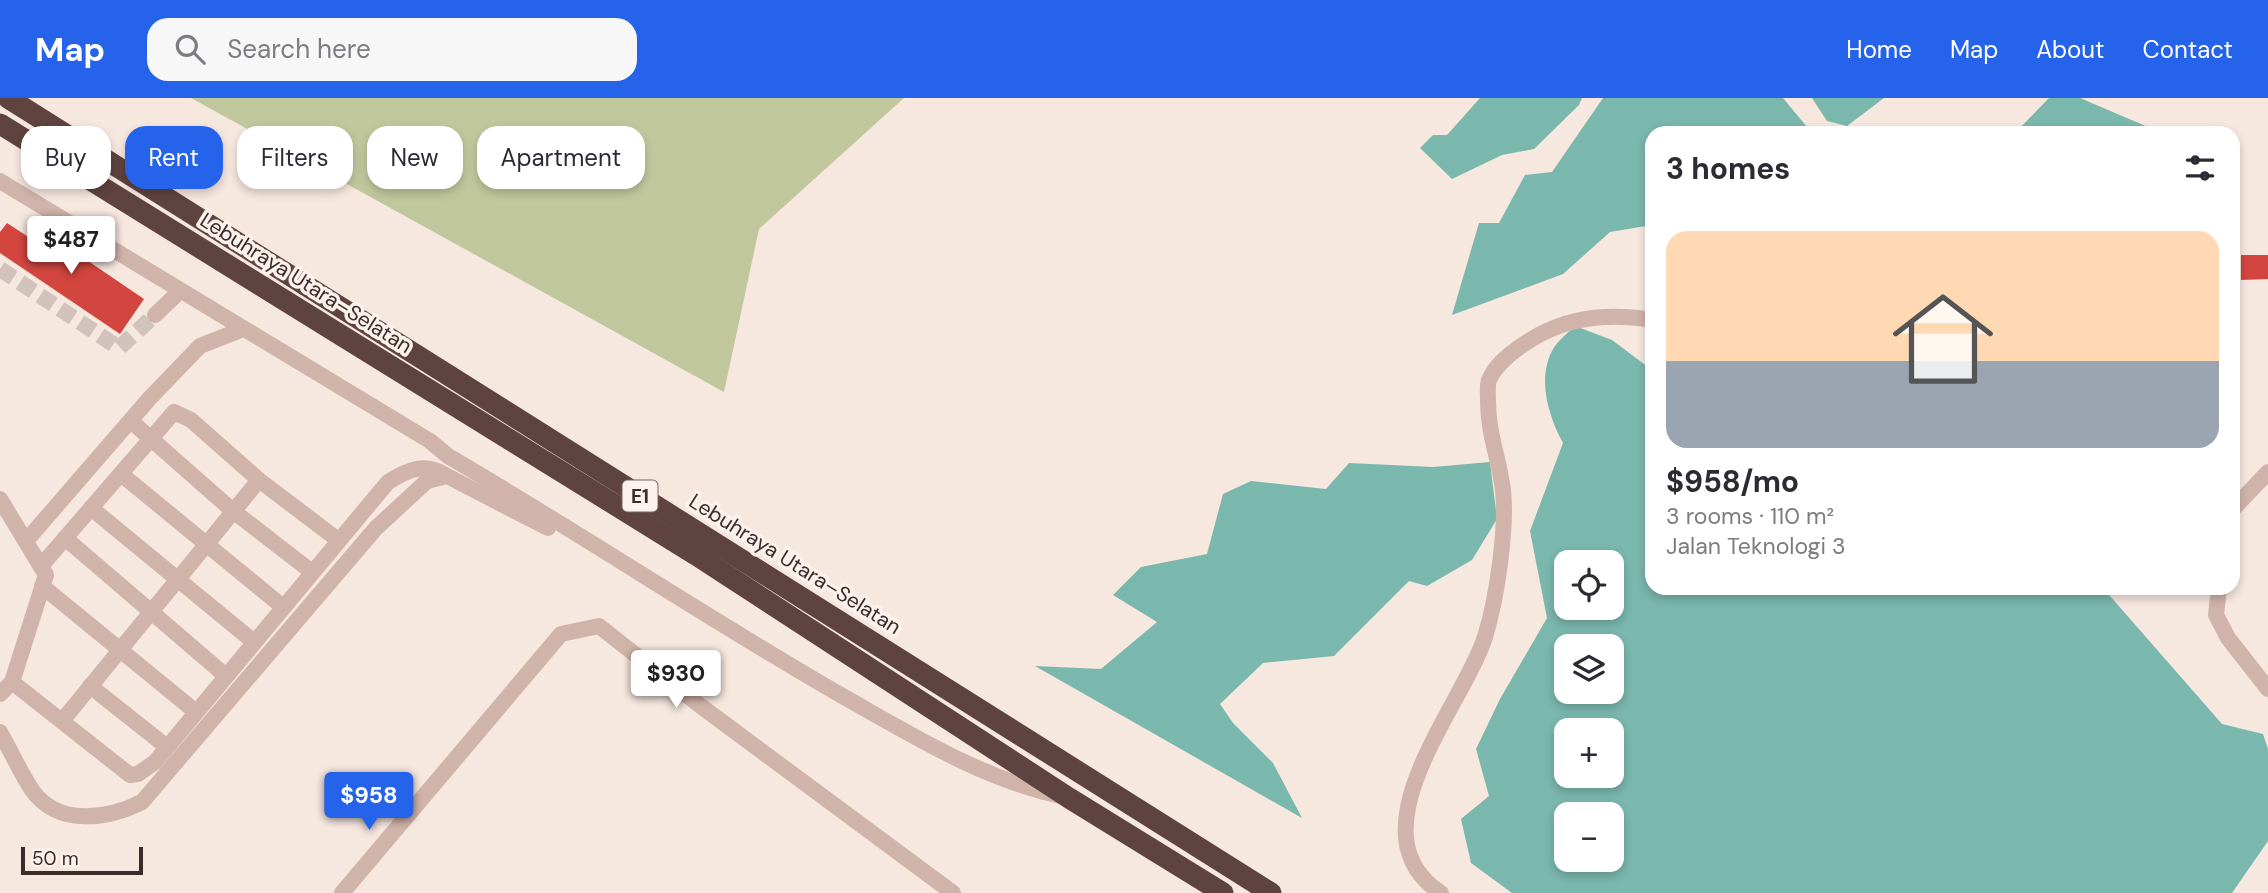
<!DOCTYPE html>
<html lang="en">
<head>
<meta charset="utf-8">
<style>
	:root { --surface:#fff; --page:#f7f7f7; --text:#2b2b33; --muted:#7c7c81; --accent:#2563eb }
	body { margin:0; font-family:"DM Sans",sans-serif; background:var(--page); color:var(--text); height:100vh; display:flex; flex-direction:column; font-size:26px; white-space:nowrap }
	* { box-sizing:border-box; margin:0 }
	p { font-size:23px; color:var(--muted) }
	.icon { flex:none; width:38px; height:38px; fill:none; stroke:currentColor; stroke-width:2; stroke-linecap:round; stroke-linejoin:round }
	.map { position:relative; flex:1; overflow:hidden }
	.sheet { position:absolute; left:1645px; top:28px; width:595px; height:469px; display:flex; flex-direction:column; background:var(--surface); border-radius:21px; box-shadow:0 4px 10px #0003 }
	.sheet>* { flex:none }
	.guide { position:absolute; left:21px; top:28px; width:665px; height:63px; display:flex; gap:14px }
	.controls { position:absolute; left:1554px; top:452px; display:grid; gap:14px }
	.controls a { display:grid; place-items:center; width:70px; height:70px; border-radius:14px; background:var(--surface); box-shadow:0 4px 10px #0003; font-size:35px }
	.scale { position:absolute; left:21px; bottom:18px; width:122px; box-sizing:border-box; padding-left:7px; border:4px solid #3c2c29; border-top:0; font-size:19px; line-height:24px; white-space:nowrap; color:#3c2c29; -webkit-text-stroke:5px #fcf2ed; paint-order:stroke }
	.price { position:absolute; translate:-50% -60px; padding:0 16px; border-radius:7px; background:#fff; color:#222; font-size:23px; line-height:46px; filter:drop-shadow(0 2px 4px #0008) }
	.price::after { content:''; position:absolute; left:50%; top:42px; width:21px; height:16px; margin-left:-10px; background:inherit; clip-path:polygon(0 0,100% 0,50% 100%) }
	.price.current { background:var(--accent); color:#fff }
	ul { padding:0; list-style:none }
	li { display:grid; align-content:center; gap:14px; height:371px; padding:0 21px }
	li span { display:grid; place-items:center; height:217px; border-radius:21px; color:#555 }
	li>.icon { margin-inline-start:auto }
	span .icon { width:126px; height:126px; fill:#fffc; stroke-width:1 }
	li b { font-size:30px }
	h2 { display:flex; justify-content:space-between; align-items:center; height:84px; padding:0 21px; font-size:30px }
	.pill { padding:0 24px; border-radius:21px; background:var(--surface); box-shadow:0 4px 10px #0003; font-size:24px; line-height:63px }
	.pill.current { background:var(--accent); color:#fff }
	header { display:flex; align-items:center; gap:42px; box-sizing:border-box; height:98px; padding:0 35px; background:var(--accent); color:#fff }
	header strong { font-size:33px }
	nav { display:flex; gap:38px; margin-inline-start:auto; font-size:24px }
	.search { width:490px; height:63px; background:var(--page); display:flex; align-items:center; gap:18px; box-sizing:border-box; padding:0 24px; border-radius:21px; color:var(--muted); font-size:26px }
	.map>svg:first-child { display:block }
</style>
</head>
<body>
<header>
<strong>Map</strong>
<div class="search"><svg class="icon" aria-label="search" viewBox="0 0 24 24"><circle cx="10" cy="10" r="6"/><path d="M15 15l6 6"/></svg>Search here</div>
<nav><a>Home</a><a>Map</a><a>About</a><a>Contact</a></nav>
</header>
<div class="map">
<svg width="2268" height="795" viewBox="0 0 2268 795">
	<rect width="100%" height="100%" fill="#f6e7df"/>
	<polygon fill="#c1c79d" points="191,0 904,0 759,131 724,294"/>
	<g fill="#7ab7ad" fill-rule="evenodd">
		<polygon points="1480,0 1582,0 1579,7 1534,51 1502,57 1452,81 1420,50 1433,37 1447,37"/>
		<polygon points="1603,0 1783,0 1812,35 1652,35 1652,127 1610,134 1563,176 1452,217 1479,125 1499,125 1525,77 1552,74"/>
		<polygon points="1812,0 1884,0 1847,28 1827,23"/>
		<polygon points="2049,0 2080,0 2162,35 2015,35"/>
		<path d="M1575,228L1612,242L1652,272V490H2103L2222,626L2263,636L2268,651V743L2232,795H1512L1471,765L1461,721L1489,698L1476,651L1500,601L1547,520L1530,433L1563,345C1549,319 1537,282 1552,253C1556,244 1568,235 1575,228ZM1566,464H1612V509H1566ZM1566,548H1612V593H1566ZM1566,632H1612V677H1566ZM1566,716H1612V761H1566Z"/>
		<polygon points="1490,364 1497,421 1472,462 1427,488 1409,483 1334,558 1263,565 1220,606 1233,625 1273,665 1302,720 1035,568 1101,571 1157,524 1113,497 1141,469 1207,456 1223,396 1251,383 1326,391 1349,365 1433,369"/>
	</g>
	<g fill="#d3463f">
		<polygon points="7,125 30,140 38,129 144,201 120,236 0,155 0,134"/>
		<polygon points="2241,157 2268,157 2268,181 2241,182"/>
	</g>
	<g fill="none" stroke-linecap="round" stroke-linejoin="round">
		<polyline stroke="#d1c2bb" stroke-width="16" stroke-dasharray="16 8" stroke-linecap="butt" points="0,171 119,250 155,217"/>
		<g stroke="#d0b3a9" stroke-width="16">
			<path d="M0,83L430,343L448,358C582,436 711,523 846,600C913,638 985,682 1061,698"/>
			<polyline points="155,217 180,193"/>
			<polyline points="132,324 233,413 312,474"/>
			<polyline points="121,376 283,509"/>
			<polyline points="0,401 46,477 12,584 0,596"/>
			<polyline points="91,410 254,544"/>
			<polyline points="2233,411 2268,374"/>
			<polyline points="65,440 226,578"/>
			<polyline points="26,443 149,301 200,248 243,231"/>
			<polyline points="41,468 174,314 191,322 259,382 338,442"/>
			<polyline points="42,488 196,614"/>
			<polyline points="2219,490 2216,517 2228,540 2268,591"/>
			<path d="M12,584L130,677L138,676L155,664L388,384C409,371 425,364 447,378"/>
			<polyline points="90,588 167,649"/>
			<polyline points="62,623 259,382"/>
			<path d="M0,634C11,653 20,674 32,692C58,729 108,721 142,704L376,430L427,383L447,378L548,430"/>
			<polyline points="342,795 561,536 599,528 698,606 953,795"/>
			<path d="M1441,795C1349,735 1463,608 1485,539C1497,500 1507,431 1503,392C1499,360 1488,336 1488,303C1488,297 1487,288 1489,282C1494,270 1507,258 1517,251C1558,220 1602,214 1652,222"/>
		</g>
		<g stroke="#5e4340" stroke-width="21">
			<polyline points="8,0 1271,795"/>
			<polyline points="0,26 696,457 1069,700 1223,795"/>
		</g>
	</g>
	<g text-anchor="middle" stroke-width="7" stroke-linejoin="round" paint-order="stroke">
		<rect fill="#fcf2ed" stroke="#766764" stroke-width="2" x="622.5" y="382.5" width="35" height="31" rx="5"/>
		<g font-size="19" font-weight="bold" fill="#3c2c29">
			<text x="640" y="405">E1</text>
		</g>
		<g font-size="21" fill="#3c2c29" stroke="#fcf2ed">
			<text transform="translate(306 185) rotate(32)" y="7">Lebuhraya Utara–Selatan</text>
			<text transform="translate(795 466) rotate(32)" y="7">Lebuhraya Utara–Selatan</text>
		</g>
	</g>
</svg>
<div class="controls">
<a><svg class="icon" aria-label="locate" viewBox="0 0 24 24"><circle cx="12" cy="12" r="6"/><path d="M12 2v4M12 18v4M2 12h4M18 12h4"/></svg></a>
<a><svg class="icon" aria-label="layers" viewBox="0 0 24 24"><path d="M12 4l9 5-9 5-9-5zM3 14l9 5 9-5"/></svg></a>
<a>+</a>
<a>−</a>
</div>
<div class="scale">50 m</div>
<b class="price" style="left:71px;top:178px">$487</b>
<b class="price" style="left:676px;top:612px">$930</b>
<b class="price current" style="left:369px;top:734px">$958</b>
<div class="guide">
<a class="pill">Buy</a>
<a class="pill current">Rent</a>
<a class="pill">Filters</a>
<a class="pill">New</a>
<a class="pill">Apartment</a>
</div>
<section class="sheet">
<h2>3 homes<svg class="icon" aria-label="filters" viewBox="0 0 24 24"><path d="M4 7h16M4 17h16"/><circle cx="9" cy="7" r="2"/><circle cx="15" cy="17" r="2"/></svg></h2>
<ul>
<li><span style="background:linear-gradient(#ffd9b3 60%,#9aa5b1 0)"><svg class="icon" aria-label="home" viewBox="0 0 24 24"><path d="M3 11l9-7 9 7M6 9v11h12V9"/></svg></span><div><b>$958/mo</b><p>3 rooms · 110 m²</p><p>Jalan Teknologi 3</p></div></li>
</ul>
</section>
</div>
</body>
</html>
